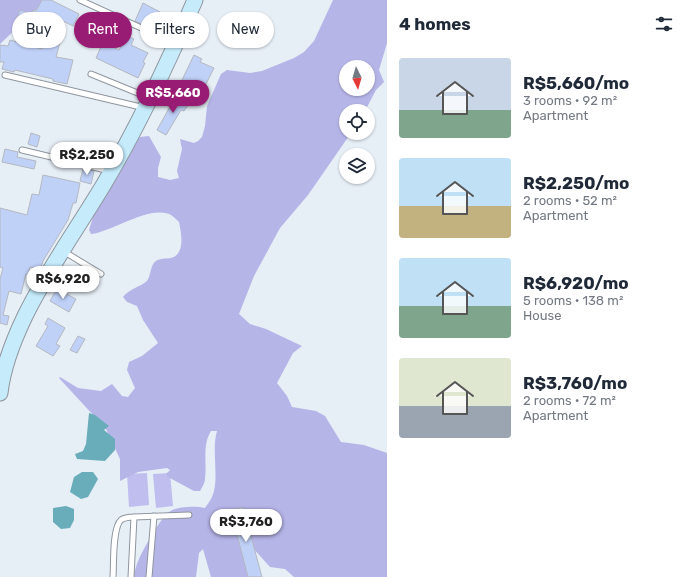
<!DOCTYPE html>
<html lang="en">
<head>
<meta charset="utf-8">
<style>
	:root { --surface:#fff; --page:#f6f6f7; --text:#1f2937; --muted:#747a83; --accent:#991c74 }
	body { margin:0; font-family:Rubik,sans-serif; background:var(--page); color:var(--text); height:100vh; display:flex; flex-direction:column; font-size:15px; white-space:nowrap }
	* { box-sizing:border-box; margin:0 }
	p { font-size:13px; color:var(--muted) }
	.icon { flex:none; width:22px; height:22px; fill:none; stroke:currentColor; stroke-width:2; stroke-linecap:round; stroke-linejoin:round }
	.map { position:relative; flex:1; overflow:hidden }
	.panel { display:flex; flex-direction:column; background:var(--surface); width:300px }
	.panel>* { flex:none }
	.guide { position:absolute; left:12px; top:12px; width:315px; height:36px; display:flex; gap:8px }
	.needle { width:26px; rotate:175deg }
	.buttons { position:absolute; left:339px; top:60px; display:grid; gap:8px }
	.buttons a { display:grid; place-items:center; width:36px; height:36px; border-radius:50%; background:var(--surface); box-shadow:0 1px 3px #0004; font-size:20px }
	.price { position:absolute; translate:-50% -34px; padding:0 9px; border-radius:14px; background:#fff; color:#222; font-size:13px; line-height:26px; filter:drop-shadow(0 1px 2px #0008) }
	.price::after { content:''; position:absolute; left:50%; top:24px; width:12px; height:9px; margin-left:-6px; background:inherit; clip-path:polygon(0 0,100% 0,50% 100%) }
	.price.active { background:var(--accent); color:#fff }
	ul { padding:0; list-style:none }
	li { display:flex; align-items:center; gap:12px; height:100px; padding:0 12px }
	li span { display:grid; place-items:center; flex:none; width:112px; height:80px; border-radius:4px; color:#555 }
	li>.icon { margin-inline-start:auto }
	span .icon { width:48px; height:48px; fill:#fffc; stroke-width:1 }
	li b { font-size:17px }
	h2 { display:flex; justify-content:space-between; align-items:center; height:48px; padding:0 12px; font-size:17px }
	.tag { padding:0 14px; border-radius:18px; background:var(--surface); box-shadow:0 1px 3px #0004; font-size:14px; line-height:36px }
	.tag.active { background:var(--accent); color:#fff }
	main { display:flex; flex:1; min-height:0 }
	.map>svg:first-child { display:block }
</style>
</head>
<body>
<main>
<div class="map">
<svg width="387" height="577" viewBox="0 0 387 577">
	<rect width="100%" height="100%" fill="#e6eef6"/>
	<g fill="#c0beee">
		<polygon points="147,473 149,505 129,507 127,474"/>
		<polygon points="170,473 173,506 156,508 153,474"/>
	</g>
	<g fill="#b6b5e8" fill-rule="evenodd">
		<polygon points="0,0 44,0 40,6 0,44"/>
		<path d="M333,0H387V43L379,70L384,82L376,90L365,111H346V133H351L308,195L280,228L254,276L239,314L250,324L266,329L302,346L293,353L277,383L287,396L292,407L316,411L325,416L341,442L364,445L387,453V577H294L285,569L270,567L251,546V577H211L203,549L199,553L196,577H133C135,571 136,565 139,559C143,550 161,517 169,512C177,506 196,506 205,508C207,505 210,501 212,497C220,479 211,451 217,431H211C202,445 207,463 205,479C205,483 202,487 200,491H194L168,477L166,474L170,470L167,468L138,472L120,481V459L106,429L59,378L60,377L78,388L101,391L112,384L122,396L128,397L135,388L127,370L129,362L142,356L158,343L143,320L137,306L127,302L123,297C129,289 140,287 147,281C151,276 150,265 156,261C160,258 166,259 171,258C186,254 181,232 179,222C176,219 172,215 169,214C147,206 114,231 91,234L89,230L94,214L116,176L122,155L140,137L149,136L161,157L158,168V177L170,180L179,178L177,171L182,149L180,139L194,143L198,141L202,137L205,126L207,106L221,74L227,70L250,73L262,71L294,58L304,52L314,41ZM346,67H368V89H346Z"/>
	</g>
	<g fill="#68adb9">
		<polygon points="89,413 95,415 109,426 104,430 115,439 115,450 105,461 77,459 75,454 83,451 86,444"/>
		<polygon points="82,472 93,472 98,479 88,497 81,499 70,492 74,477"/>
		<polygon points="66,506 74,509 74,520 70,528 61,529 53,522 53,508"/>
	</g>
	<g fill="#c0d1f8" stroke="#b4b8c1">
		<polygon points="42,0 51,0 79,14 73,26 49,14 43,32 26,27 25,30 14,26 20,10 32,14 33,10 36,11"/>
		<polygon points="143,3 160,12 152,29 135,21"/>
		<polygon points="127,36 134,39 131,45 148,53 143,62 145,63 138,78 96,58 103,42 119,50"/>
		<polygon points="44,39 60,42 56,57 73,60 67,84 53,81 53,79 36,75 15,70 14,72 2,69 4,62 0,62 0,45 8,46 10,40 42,49"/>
		<polygon points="194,55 202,59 200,62 214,68 203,90 182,80"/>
		<polygon points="177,94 190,102 184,111 181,110 166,135 157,130"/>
		<polygon points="31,133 40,136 37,147 28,144"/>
		<polygon points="5,149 18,152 17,157 36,161 34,169 2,162"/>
		<polygon points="83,169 94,171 91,184 80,181"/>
		<polygon points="43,175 80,183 76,203 73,203 68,220 43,261 40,270 30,267 28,275 26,274 21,294 9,291 3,315 9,316 7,325 0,323 0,279 3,268 0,267 0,208 27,215 32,194 39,195"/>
		<polygon points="57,289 76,299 69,312 50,301"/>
		<polygon points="48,318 65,328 56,344 60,346 53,356 36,346 48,326 45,324"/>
		<polygon points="78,336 85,339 77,353 70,350"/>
		<polygon points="243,507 262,577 248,577 231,511"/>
	</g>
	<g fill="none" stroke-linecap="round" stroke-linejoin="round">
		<g stroke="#8f969e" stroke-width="7">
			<g id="lane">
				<polyline points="80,0 174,43"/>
				<polyline points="91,74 140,94 147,98"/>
				<polyline points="5,75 145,108"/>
				<polyline points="22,150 110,171"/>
				<polyline points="63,251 101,274"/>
				<path d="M113,577C114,565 112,528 121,520C125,517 129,517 134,517L189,515"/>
				<polyline points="131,577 134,517"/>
				<polyline points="149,577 154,516"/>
			</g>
		</g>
		<g stroke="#8f969e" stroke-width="17">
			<path id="secondary" d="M0,393C3,366 13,341 25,316C48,269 77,229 104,184C139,125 168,63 195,0"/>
		</g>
		<use href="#lane" stroke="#fff" stroke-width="5"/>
		<use href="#secondary" stroke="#c6ecfc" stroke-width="15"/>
	</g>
</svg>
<div class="buttons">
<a><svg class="needle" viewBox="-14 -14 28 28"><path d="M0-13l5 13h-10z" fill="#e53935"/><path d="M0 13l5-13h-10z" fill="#747a83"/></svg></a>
<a><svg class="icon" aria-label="locate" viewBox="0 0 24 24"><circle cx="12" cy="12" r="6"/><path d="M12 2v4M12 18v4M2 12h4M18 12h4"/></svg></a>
<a><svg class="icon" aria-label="layers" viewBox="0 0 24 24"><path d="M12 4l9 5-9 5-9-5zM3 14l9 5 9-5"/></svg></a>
</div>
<b class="price active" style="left:173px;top:114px">R$5,660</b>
<b class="price" style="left:87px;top:176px">R$2,250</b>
<b class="price" style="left:63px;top:300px">R$6,920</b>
<b class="price" style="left:246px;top:543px">R$3,760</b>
<div class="guide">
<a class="tag">Buy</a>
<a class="tag active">Rent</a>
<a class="tag">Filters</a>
<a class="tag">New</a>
</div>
</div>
<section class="panel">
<h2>4 homes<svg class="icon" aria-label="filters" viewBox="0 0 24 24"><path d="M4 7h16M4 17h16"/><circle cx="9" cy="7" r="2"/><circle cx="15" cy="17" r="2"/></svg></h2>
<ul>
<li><span style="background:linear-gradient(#c9d6e8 65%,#7fa58c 0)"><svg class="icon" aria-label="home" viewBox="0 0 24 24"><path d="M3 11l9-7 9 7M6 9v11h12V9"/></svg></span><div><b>R$5,660/mo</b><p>3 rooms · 92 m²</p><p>Apartment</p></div></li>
<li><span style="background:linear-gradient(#bfe0f5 60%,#c2b280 0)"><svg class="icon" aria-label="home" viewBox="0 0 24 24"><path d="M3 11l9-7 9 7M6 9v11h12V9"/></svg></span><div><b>R$2,250/mo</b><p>2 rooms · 52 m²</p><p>Apartment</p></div></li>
<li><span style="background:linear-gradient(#bfe0f5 60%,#7fa58c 0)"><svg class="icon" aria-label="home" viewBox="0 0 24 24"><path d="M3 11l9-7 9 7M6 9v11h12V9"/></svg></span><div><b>R$6,920/mo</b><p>5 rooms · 138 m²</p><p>House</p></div></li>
<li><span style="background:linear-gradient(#dfe7d0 60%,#9aa5b1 0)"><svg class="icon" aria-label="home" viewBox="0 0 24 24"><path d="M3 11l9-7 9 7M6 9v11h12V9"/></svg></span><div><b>R$3,760/mo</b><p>2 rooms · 72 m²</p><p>Apartment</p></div></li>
</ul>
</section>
</main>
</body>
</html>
